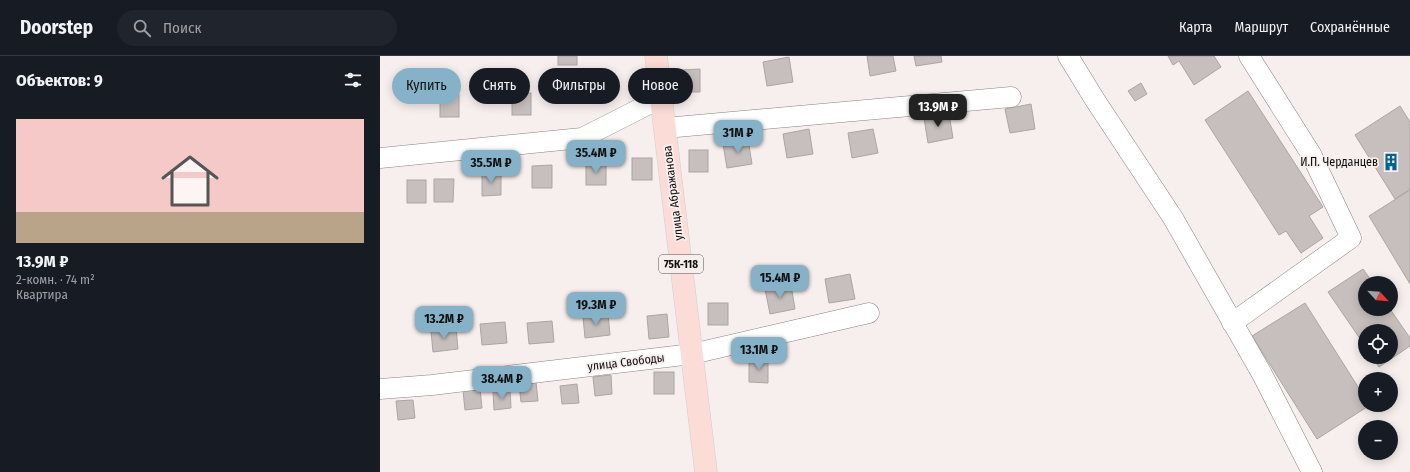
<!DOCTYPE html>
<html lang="ru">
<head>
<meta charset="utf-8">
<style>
	:root { --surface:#171b24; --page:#20242c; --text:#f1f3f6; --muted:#9ea1a6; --line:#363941; --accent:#85b2c9 }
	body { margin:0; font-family:"Fira Sans Condensed",sans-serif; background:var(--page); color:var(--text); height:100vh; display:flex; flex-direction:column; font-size:15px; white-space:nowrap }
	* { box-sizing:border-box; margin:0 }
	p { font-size:13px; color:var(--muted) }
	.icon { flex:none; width:22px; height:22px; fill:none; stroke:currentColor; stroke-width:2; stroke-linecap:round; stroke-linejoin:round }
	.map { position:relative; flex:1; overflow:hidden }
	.panel { display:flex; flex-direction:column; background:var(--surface); width:380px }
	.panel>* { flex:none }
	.hud { position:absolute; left:12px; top:12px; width:380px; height:36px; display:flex; gap:8px }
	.needle { width:26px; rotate:116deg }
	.tools { position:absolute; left:978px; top:220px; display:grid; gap:8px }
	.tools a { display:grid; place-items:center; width:40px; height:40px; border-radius:50%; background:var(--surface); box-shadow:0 2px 10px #0003; font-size:20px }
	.price { position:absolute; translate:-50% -34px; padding:0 9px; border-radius:8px; background:var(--accent); color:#111; font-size:13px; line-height:26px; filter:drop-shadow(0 1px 2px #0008) }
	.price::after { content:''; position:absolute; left:50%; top:24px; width:12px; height:9px; margin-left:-6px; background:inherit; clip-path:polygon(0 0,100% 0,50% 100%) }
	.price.on { background:#222; color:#fff }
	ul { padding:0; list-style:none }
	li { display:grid; align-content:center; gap:8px; height:212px; padding:0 16px }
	li span { display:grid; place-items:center; height:124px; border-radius:0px; color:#555 }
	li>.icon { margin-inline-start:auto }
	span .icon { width:72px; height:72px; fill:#fffc; stroke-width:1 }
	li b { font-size:17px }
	h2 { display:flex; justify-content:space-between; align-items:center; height:48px; padding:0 16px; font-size:17px }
	.tag { padding:0 14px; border-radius:18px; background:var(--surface); box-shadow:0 2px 10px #0003; font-size:14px; line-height:36px }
	.tag.on { background:var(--accent); color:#111 }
	header { display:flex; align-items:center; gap:24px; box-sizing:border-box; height:56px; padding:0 20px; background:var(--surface); border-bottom:1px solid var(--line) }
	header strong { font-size:19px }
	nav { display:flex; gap:22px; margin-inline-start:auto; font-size:14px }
	.search { width:280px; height:36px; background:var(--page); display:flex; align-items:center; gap:10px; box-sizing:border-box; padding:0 14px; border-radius:22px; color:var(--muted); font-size:15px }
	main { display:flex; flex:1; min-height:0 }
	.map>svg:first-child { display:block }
</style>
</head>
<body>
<header>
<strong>Doorstep</strong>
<div class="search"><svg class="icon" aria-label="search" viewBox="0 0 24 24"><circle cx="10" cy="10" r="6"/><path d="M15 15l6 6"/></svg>Поиск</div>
<nav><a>Карта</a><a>Маршрут</a><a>Сохранённые</a></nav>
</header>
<main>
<section class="panel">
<h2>Объектов: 9<svg class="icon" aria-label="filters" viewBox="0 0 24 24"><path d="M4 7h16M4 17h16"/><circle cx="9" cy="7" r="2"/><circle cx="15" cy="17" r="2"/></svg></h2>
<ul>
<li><span style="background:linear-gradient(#f6c9c9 75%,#b9a48a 0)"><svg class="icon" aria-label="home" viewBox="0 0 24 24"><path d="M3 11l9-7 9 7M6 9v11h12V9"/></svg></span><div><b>13.9M ₽</b><p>2-комн. · 74 m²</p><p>Квартира</p></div></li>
</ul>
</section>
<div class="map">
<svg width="1030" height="416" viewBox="0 0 1030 416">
	<rect width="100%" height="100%" fill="#f7efee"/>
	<g fill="#c7bfbe" stroke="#aca5a3">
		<rect x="178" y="0" width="19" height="9"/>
		<polygon points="487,0 513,0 516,15 490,20"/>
		<polygon points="534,0 561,0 562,6 536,10"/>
		<polygon points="788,0 834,0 841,11 814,29 799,5 793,9"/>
		<polygon points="409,1 413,26 387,30 383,6"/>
		<polygon points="320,13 320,36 301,36 301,14"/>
		<polygon points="178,24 197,24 197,47 177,47"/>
		<polygon points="761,27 767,38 755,45 748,35"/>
		<polygon points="868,35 943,151 929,160 943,182 921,197 906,175 899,179 825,64"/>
		<rect x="132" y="37" width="19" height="22"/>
		<rect x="60" y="38" width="19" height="23"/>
		<polygon points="651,48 655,73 630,77 625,53"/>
		<polygon points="1020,50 1030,66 1030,133 1015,143 975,79"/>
		<polygon points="569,58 573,82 548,87 544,62"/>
		<polygon points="429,73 433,98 407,102 403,78"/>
		<polygon points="493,73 498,97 472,102 468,77"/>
		<polygon points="368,83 372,108 347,112 343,88"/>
		<rect x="309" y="94" width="19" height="22"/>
		<rect x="252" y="102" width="20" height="22"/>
		<rect x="206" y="106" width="20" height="23"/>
		<polygon points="172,109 172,132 152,132 152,110"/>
		<polygon points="102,117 121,117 121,139 102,140"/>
		<polygon points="54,123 74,123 73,146 54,146"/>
		<rect x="27" y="124" width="19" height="23"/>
		<polygon points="1030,134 1030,228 989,160"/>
		<polygon points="983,213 993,227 985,227 985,253 1010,253 1030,282 1030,290 999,311 992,301 1011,301 1011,275 985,275 985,290 948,236"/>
		<polygon points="470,218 475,243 449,247 445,223"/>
		<polygon points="411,229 415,253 390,258 385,233"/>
		<rect x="328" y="247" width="20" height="22"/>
		<polygon points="925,247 985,342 985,349 990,349 937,383 872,280"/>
		<polygon points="228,258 230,279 205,282 203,261"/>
		<polygon points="287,258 289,281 269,283 267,260"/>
		<polygon points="172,265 174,286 149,288 147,267"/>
		<polygon points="125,266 127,287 102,289 100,268"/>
		<polygon points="76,272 78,293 53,296 51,275"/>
		<polygon points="369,304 388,304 388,327 369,326"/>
		<rect x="274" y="316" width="20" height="22"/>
		<polygon points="231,319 232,338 215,340 213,321"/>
		<polygon points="156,326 158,345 141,346 139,328"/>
		<polygon points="197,328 199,347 182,348 180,330"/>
		<polygon points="100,333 102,352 85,354 83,335"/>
		<polygon points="130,333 131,352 114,354 113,335"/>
		<polygon points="33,344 35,362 18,364 16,345"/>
	</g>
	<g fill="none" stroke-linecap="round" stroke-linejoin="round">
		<g stroke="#898281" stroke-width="21">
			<g id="minor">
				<polyline points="688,0 715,44 793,162 882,318 932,416"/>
				<polyline points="285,72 631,41"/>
				<polyline points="0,102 202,82 281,42"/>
				<polyline points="852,267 971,182 931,98 869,0"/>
				<polyline points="0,333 52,329 312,298 489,257"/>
			</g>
		</g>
		<g stroke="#cfcfcf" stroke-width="23">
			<polyline id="major" points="276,0 326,416"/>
		</g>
		<use href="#minor" stroke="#fff" stroke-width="20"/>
		<use href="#major" stroke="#fbdcd6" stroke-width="22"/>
	</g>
	<defs>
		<g id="building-bare" transform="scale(1.38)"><path d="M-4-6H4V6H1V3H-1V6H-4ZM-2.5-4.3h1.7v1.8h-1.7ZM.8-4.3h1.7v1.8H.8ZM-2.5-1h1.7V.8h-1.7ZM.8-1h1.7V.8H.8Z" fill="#026292" stroke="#f7efee" stroke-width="2.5" paint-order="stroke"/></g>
	</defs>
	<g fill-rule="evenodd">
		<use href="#building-bare" x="1011" y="106"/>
	</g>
	<g text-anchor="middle" stroke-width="3.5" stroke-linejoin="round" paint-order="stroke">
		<rect fill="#f7efee" stroke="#555150" stroke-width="1" x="279" y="199" width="44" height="18" rx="3"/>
		<g font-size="11" font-weight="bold" fill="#100d0d">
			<text x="301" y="212">75К-118</text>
		</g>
		<g font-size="12" fill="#100d0d" stroke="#f7efee" text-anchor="end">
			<text x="998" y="110">И.П. Черданцев</text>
		</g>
		<g font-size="12" fill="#100d0d" stroke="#f7efee">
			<text transform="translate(293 137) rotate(-97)" y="4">улица Абражанова</text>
			<text transform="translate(246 306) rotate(-7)" y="4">улица Свободы</text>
		</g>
	</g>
</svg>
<div class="tools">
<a><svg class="needle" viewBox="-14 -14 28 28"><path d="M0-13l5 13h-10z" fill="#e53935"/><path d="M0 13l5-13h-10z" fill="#9ea1a6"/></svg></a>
<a><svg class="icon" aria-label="locate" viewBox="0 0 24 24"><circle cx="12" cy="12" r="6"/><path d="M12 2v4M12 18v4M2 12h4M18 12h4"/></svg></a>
<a>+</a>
<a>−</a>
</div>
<b class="price on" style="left:558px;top:72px">13.9M ₽</b>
<b class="price" style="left:358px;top:98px">31M ₽</b>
<b class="price" style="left:216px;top:118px">35.4M ₽</b>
<b class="price" style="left:111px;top:128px">35.5M ₽</b>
<b class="price" style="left:400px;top:243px">15.4M ₽</b>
<b class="price" style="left:216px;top:270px">19.3M ₽</b>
<b class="price" style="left:64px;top:284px">13.2M ₽</b>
<b class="price" style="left:379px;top:315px">13.1M ₽</b>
<b class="price" style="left:122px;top:344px">38.4M ₽</b>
<div class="hud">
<a class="tag on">Купить</a>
<a class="tag">Снять</a>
<a class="tag">Фильтры</a>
<a class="tag">Новое</a>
</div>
</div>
</main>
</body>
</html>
